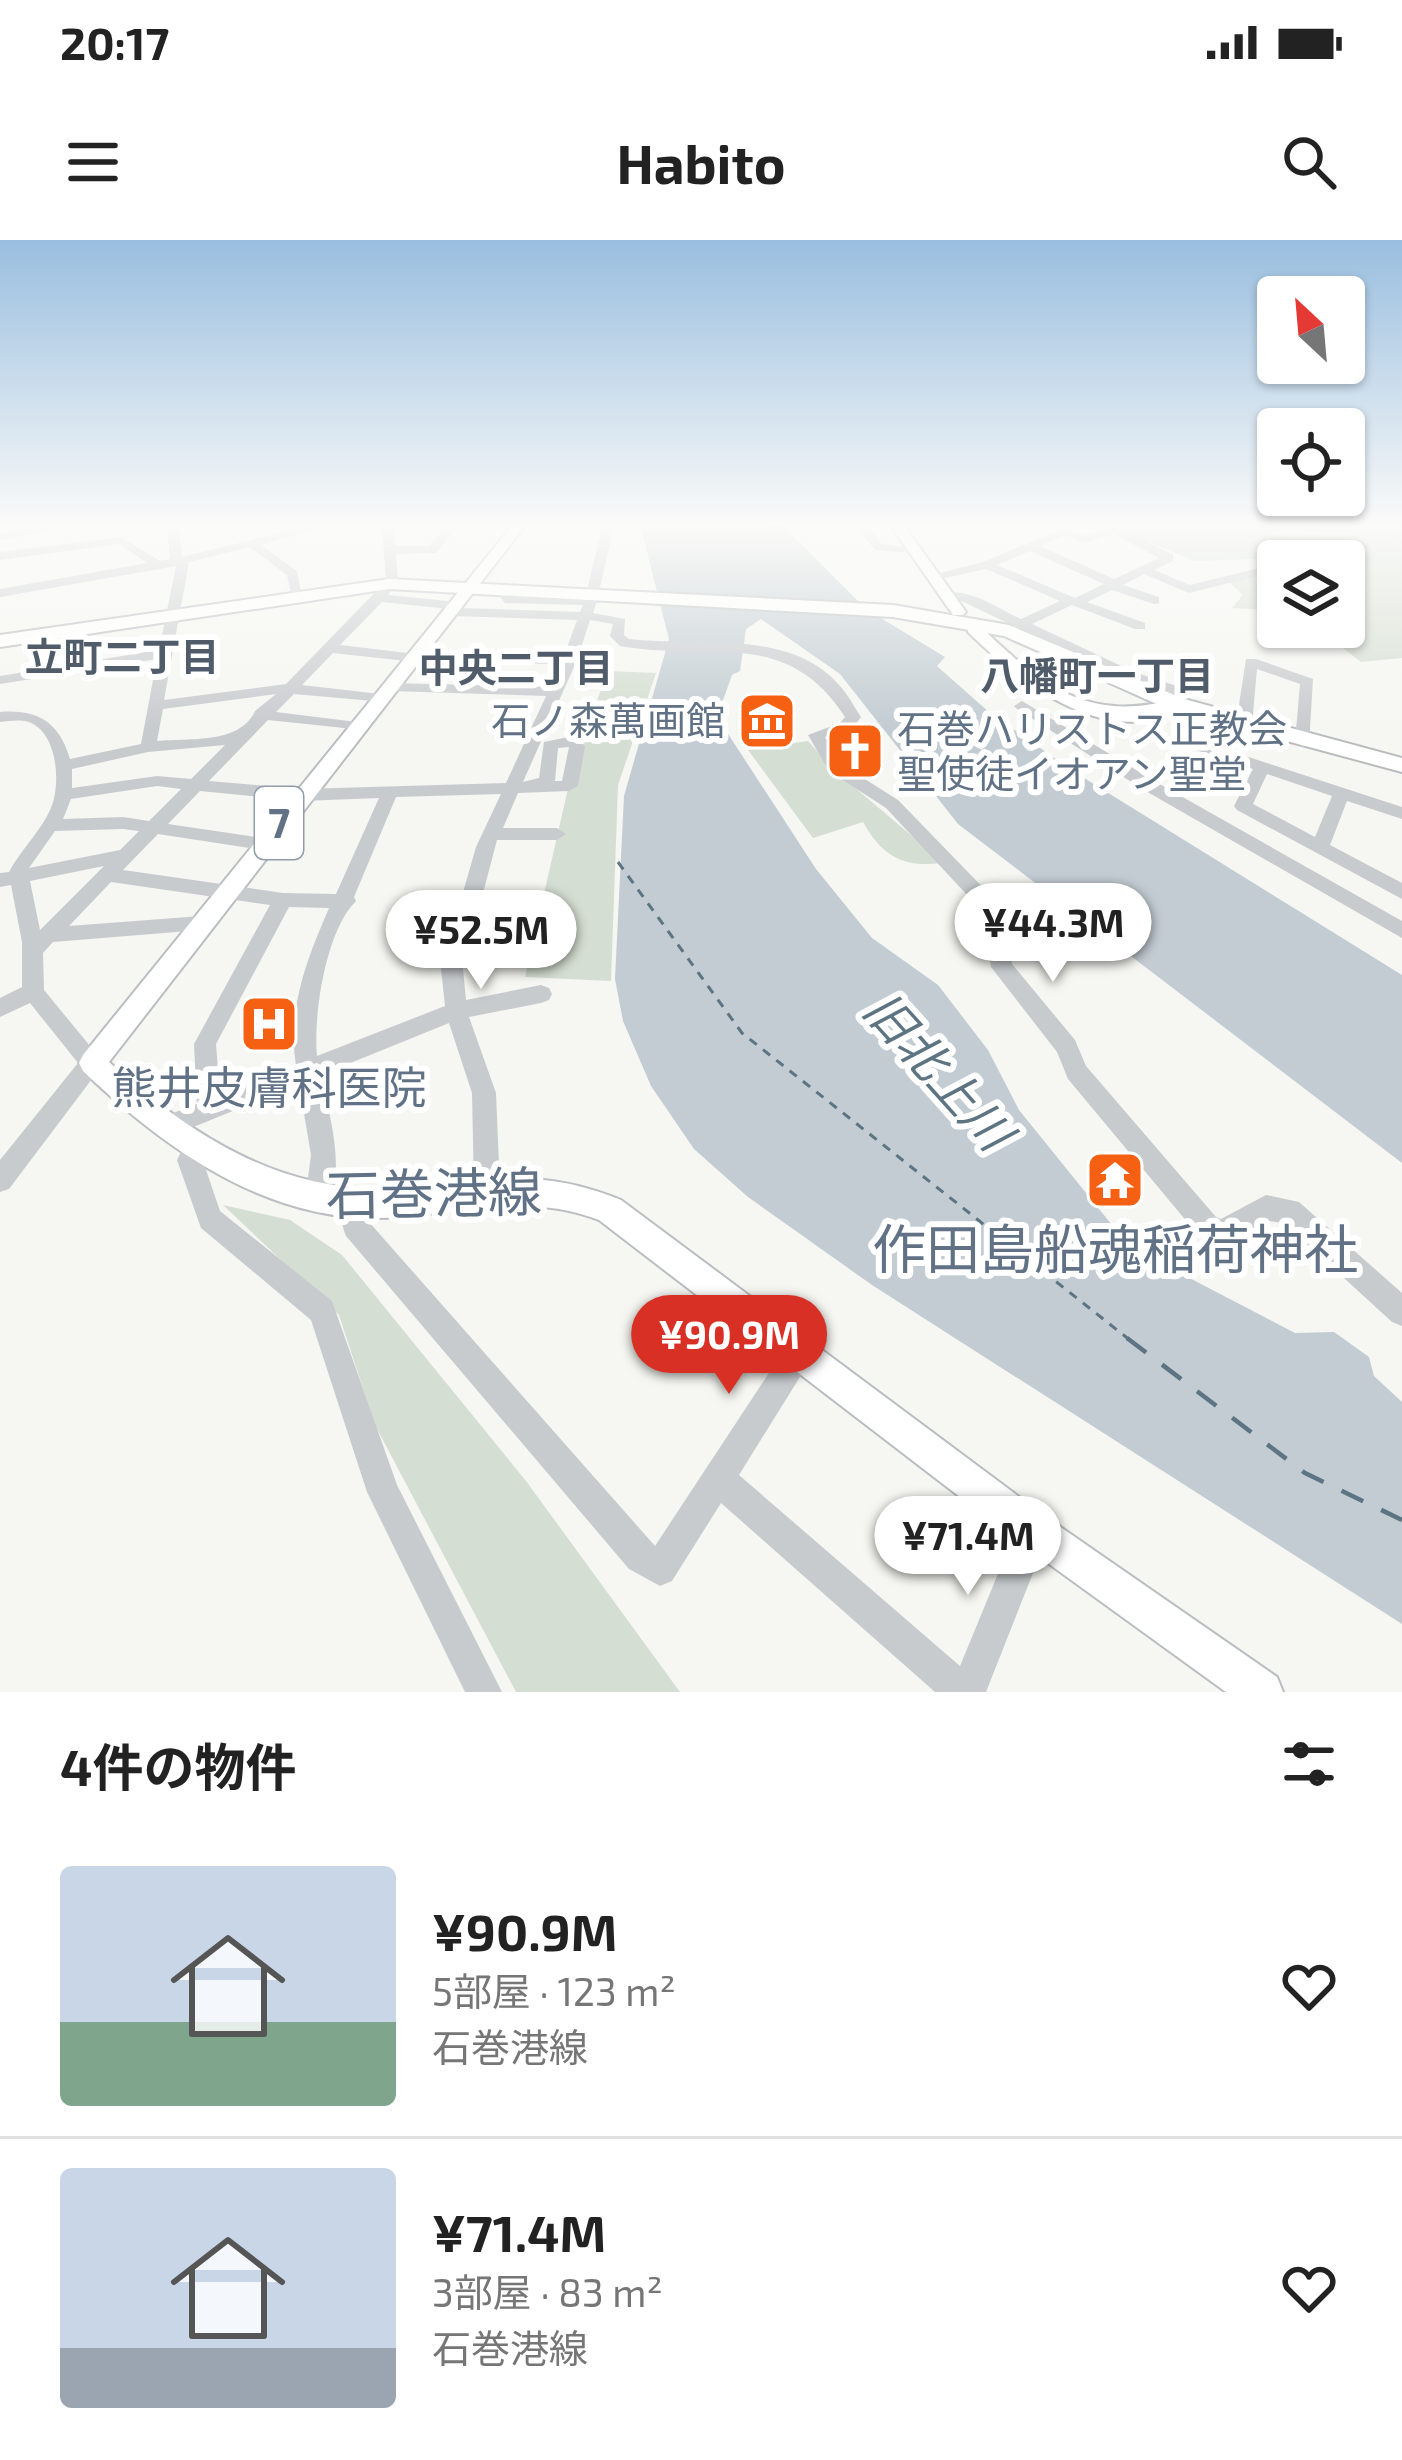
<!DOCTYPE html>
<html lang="ja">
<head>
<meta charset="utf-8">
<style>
	:root { --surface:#fff; --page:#f6f6f6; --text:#222; --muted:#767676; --line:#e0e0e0; --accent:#d93025 }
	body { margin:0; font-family:"Exo 2","Noto Sans JP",sans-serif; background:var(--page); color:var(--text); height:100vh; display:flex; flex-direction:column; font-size:45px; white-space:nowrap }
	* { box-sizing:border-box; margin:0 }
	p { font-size:39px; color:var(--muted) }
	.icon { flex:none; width:66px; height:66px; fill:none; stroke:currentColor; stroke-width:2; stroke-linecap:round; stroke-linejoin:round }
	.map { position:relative; height:1452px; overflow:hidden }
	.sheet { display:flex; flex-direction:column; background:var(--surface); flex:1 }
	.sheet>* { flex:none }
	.needle { width:78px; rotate:334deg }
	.buttons { position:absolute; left:1257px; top:36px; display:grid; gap:24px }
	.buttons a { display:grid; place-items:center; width:108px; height:108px; border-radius:12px; background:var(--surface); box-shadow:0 3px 9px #0004; font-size:60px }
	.price { position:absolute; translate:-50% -102px; padding:0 27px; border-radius:42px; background:#fff; color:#222; font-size:39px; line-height:78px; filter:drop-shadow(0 3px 6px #0008) }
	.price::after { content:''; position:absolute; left:50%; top:72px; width:36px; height:27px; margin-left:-18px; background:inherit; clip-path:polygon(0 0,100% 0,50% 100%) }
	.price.on { background:var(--accent); color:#fff }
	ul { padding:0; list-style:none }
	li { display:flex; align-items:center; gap:36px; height:300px; padding:0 60px }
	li+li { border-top:3px solid var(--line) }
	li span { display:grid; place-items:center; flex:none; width:336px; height:240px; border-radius:12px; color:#555 }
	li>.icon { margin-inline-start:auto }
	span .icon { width:144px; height:144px; fill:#fffc; stroke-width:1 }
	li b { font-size:51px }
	h2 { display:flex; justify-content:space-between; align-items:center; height:144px; padding:0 60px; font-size:51px }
	.status { display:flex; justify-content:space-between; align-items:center; height:84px; padding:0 60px; background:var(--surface); direction:ltr }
	.status svg { height:33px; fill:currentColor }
	header { display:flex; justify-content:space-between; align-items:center; height:156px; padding:0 60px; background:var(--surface); font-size:54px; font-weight:700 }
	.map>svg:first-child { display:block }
</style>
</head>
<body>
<div class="status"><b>20:17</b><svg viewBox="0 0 49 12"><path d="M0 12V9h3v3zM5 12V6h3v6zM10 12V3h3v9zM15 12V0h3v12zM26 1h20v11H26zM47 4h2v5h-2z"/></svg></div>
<header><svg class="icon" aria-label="menu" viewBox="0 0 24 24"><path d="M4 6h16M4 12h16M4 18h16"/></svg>Habito<svg class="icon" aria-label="search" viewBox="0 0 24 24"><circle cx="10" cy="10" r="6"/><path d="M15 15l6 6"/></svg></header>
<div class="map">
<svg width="1402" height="1452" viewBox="0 0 1402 1452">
	<rect width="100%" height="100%" fill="#f6f6f2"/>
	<g fill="#d5ded2">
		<polygon points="1402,287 1402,418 1361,422 1330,398 1309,391 1344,387 1344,321 1278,321 1278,371 1232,368 1243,355 1228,341 1276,329 1254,319 1195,321 1114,288"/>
		<polygon points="607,431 656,433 618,545 611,741 525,737 567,553"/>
		<path d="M808,501C847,546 898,581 942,623C903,628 882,616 863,582L813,598L748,510Z"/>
		<polygon points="223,965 290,980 342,1015 526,1241 680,1452 516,1452 375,1185 339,1075"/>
	</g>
	<polygon fill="#c2ccd2" points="784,287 866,369 945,417 937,426 990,473 1076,533 1402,735 1402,923 958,584 840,434 761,379 746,389 740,431 732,435 717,477 816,629 872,698 938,745 988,810 1019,870 1116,990 1176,1031 1295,1093 1334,1092 1369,1117 1374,1136 1402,1162 1402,1384 872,1045 748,957 694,909 651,846 623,781 615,739 624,556 669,399 641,288"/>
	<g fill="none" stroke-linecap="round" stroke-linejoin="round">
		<polyline stroke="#5d7483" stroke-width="3" stroke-dasharray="9 8" stroke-linecap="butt" points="618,622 742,793 1131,1101"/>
		<polyline stroke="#5d7483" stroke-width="4.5" stroke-dasharray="24 20" stroke-linecap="butt" points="1127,1098 1305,1233 1402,1280"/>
		<g stroke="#babdc1" stroke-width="4">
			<g id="major">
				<path d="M511,287H524L109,822C189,894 282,955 395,948C484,943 532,924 621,960L1046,1277L1277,1437L1283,1452H1226L1020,1303L599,980C533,954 468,971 399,977C275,988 168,912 83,831L79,823L83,815Z"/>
				<polygon points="892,287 905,287 966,372 963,375 953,375"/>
				<path d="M968,386H980C1042,446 1087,483 1176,459L1185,464C1112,516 1019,442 968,392Z"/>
			</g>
		</g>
		<g stroke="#b9bcbf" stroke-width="4">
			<polygon id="highway" points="389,339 893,365 1009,385 1184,459 1402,518 1402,532 1168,469 1004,396 893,377 389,349 0,407 0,395"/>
		</g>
		<g fill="#c8cbce" fill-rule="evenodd">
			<polygon points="38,287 68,287 0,300 0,294"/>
			<path d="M167,287H179L182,317L303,287H324L261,305L297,331L302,358H292L287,335L250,307L189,322L164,460L286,444L386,341L382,287H394L395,306H429L446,287H458L436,313L396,314L398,341L388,355L458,362L463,363V368L580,372L583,365L505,363L494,350L505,347L513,356L590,357L597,361L593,373L625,379L624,395L629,399C696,407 790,388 839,445C848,454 854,467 861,477L852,489L825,497L841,524L898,560L1000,665L1012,724L1075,800L1086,826L1216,977L1221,979L1266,955L1299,962L1402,1053V1086L1392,1082L1284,983L1268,981L1221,1007L1198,995L1068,839L1057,812L991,727L983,672L886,568L829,531L808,495L840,483L845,477C786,386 710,422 620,406L610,396L613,384L590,380L577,420L523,542L539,538L544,502L573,496L585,506L578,546L569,551L518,553L503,588H557L566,594L557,600H497L463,729L466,760L541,745L549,748L552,754L549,760L541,763L469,777L496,853L500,949L496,958L487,961L478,958L474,949L472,853L449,783L321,835C330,879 346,927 327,970L318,974L309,970L305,961L311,915L299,844L169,897L160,894L157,886L160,878L197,864L194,804L270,665L111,642L69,686L201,676L211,683L201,690L53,702L43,713L44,750L104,823L9,949L0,952V920L78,823L30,763L0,777V758L22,747V702L11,645L0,647V633L9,632C21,609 42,590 51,568C61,544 58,493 29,482C20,479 9,481 0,482V472C38,469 59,482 70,519L141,504L157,419L0,444V436L159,410L176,326L0,357V349L147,323L119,304L0,320V312L121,297L160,321L170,319ZM382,362L449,369L446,372L453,376L577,380L564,416L416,414L340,405ZM333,413L416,422L561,424L550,447L391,443L384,447L391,451L546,456L506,543L302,549L209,541L268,480L363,490V484L357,482L276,472L294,454L385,462V456L380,454L302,445ZM276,454L255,471C240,504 191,498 157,501L163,469ZM225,505L191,539L157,536L72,548V529L148,512ZM569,507L562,541H555L558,508ZM157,546L181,549L149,581L123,577L63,579L71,559ZM200,551L302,561L379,558L336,654L283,653L123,630L158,594L262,610L268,608L271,604L262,598L168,584ZM501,554L476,607L441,729L445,766L317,816C313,775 326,690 356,661L354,657L396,557ZM123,589L139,591L120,610L29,628L55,591ZM104,626L40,690L30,641ZM289,667L329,668C307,719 287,768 296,825L220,855L216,804Z"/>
			<polygon points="602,287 614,287 599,351 593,355 587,351"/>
			<polygon points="856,287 868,287 882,304 917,309 911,313 875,310"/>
			<path d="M1102,287H1117L1173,315V321L1154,330L1190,345L1259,328L1258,321L1293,307L1247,297V293L1285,287L1266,294L1312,306L1271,325L1273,332L1189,353L1144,334L1123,345L1159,357V363L1154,364L1112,350L1087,362L1145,383V389H1135L1072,365L1032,384L1134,432L1189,450L1192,453L1181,467L1176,469L1168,464L1175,455L1124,438L1021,389H1013L1012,385L957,359L939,355C964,344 997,368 1021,379L1060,361L986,329L931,341L925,337L983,322L1061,289L1086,296L1104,290ZM1113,294L1159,318L1114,339L1040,306L1065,295L1085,303ZM1030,311L1104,344L1075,358L997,325Z"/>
			<polygon points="1296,287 1402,292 1402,298 1301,290"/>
			<polygon points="1246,419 1256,419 1313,439 1309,505 1303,507 1295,502 1300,444 1257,429 1252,484 1250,487 1238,487 1236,484"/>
			<polygon points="1022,461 1156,542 1402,681 1402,698 1144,550 1017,469 1014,466"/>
			<path d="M1187,497L1402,567V579L1347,561L1330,605L1402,643V659L1237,570L1234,566L1253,529L1181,505V499ZM1267,534L1332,556L1315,597L1253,564Z"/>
			<polygon points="204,895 213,899 216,907 204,924 220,971 332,1061 397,1245 502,1452 465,1452 367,1252 311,1080 201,988 177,920 181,912"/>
			<path d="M356,951L365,955L369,964V982L655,1306L788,1104L798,1099L808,1104L813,1114L808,1124L739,1235L960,1426L1021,1278L1033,1273L1045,1278L1050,1290L986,1452H935L721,1263L672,1341L660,1346L629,1329L346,996C340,983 341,968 347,955Z"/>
		</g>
		<use href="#major" fill="#fff" fill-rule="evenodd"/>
		<use href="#highway" fill="#fff" fill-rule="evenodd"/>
	</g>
	<linearGradient id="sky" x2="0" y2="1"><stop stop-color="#99bedf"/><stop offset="0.58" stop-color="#fbfbf9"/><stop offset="1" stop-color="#fbfbf9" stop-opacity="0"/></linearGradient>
	<rect width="1402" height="491" fill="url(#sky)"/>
	<defs>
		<g id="museum-square" transform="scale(3)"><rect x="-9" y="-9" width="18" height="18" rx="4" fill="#f56012" stroke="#fff"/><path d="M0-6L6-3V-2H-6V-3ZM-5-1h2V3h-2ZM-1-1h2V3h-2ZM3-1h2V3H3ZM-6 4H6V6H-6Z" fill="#fff"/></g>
		<g id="church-square" transform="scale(3)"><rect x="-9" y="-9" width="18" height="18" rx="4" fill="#f56012" stroke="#fff"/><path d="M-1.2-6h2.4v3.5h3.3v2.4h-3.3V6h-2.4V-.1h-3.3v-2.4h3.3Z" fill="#fff"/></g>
		<g id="hospital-square" transform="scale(3)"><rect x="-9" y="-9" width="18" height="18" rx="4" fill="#f56012" stroke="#fff"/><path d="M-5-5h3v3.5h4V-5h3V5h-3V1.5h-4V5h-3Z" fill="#fff"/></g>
		<g id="temple-square" transform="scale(3)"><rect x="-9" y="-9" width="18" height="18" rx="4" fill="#f56012" stroke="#fff"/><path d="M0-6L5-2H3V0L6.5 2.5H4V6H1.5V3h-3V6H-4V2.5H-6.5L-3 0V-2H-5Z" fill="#fff"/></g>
	</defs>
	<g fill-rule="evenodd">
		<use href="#museum-square" x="767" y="481"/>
		<use href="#church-square" x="855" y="511"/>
		<use href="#hospital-square" x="269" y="784"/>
		<use href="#temple-square" x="1115" y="940"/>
	</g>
	<g text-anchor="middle" stroke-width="12" stroke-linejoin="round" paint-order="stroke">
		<g font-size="39" font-weight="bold" fill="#505c6a" stroke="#fff">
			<text x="122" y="431">立町二丁目</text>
			<text x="516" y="442">中央二丁目</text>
			<text x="1097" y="450">八幡町一丁目</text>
		</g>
		<g font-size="39" fill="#617286" stroke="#fff" text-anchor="end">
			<text x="725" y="495">石ノ森萬画館</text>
			<text x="897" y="503" text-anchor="start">石巻ハリストス正教会<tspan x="897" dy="45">聖使徒イオアン聖堂</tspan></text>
		</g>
		<rect fill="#fff" stroke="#909caa" stroke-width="3" x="255" y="547" width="48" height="72" rx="9"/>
		<g font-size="42" font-weight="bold" fill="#617286">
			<text x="279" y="598">7</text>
		</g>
		<g font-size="45" fill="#617286" stroke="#fff">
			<text x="269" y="864">熊井皮膚科医院</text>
		</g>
		<g font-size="48" font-style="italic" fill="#5d7483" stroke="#fff">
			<text transform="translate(938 831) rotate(48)" y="17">旧北上川</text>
		</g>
		<g font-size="54" fill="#617286" stroke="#fff">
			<text transform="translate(434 954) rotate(-1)" y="19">石巻港線</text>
		</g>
		<g font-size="54" fill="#617286" stroke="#fff">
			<text x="1115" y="1029">作田島船魂稲荷神社</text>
		</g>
	</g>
</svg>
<div class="buttons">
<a><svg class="needle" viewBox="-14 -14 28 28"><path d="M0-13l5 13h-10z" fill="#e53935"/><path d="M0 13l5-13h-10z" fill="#767676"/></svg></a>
<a><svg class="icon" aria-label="locate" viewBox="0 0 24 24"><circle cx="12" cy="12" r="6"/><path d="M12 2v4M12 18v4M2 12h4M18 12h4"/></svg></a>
<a><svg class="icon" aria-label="layers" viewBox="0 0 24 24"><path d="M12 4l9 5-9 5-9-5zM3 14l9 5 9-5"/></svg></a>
</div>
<b class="price" style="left:1053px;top:745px">¥44.3M</b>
<b class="price" style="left:481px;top:752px">¥52.5M</b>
<b class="price on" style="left:729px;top:1157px">¥90.9M</b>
<b class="price" style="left:968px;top:1358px">¥71.4M</b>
</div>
<section class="sheet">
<h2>4件の物件<svg class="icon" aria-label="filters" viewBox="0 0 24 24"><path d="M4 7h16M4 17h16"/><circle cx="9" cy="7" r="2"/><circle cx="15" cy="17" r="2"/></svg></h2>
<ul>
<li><span style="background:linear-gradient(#c9d6e8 65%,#7fa58c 0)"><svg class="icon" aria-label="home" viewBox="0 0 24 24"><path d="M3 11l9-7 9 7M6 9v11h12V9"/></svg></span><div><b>¥90.9M</b><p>5部屋 · 123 m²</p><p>石巻港線</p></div><svg class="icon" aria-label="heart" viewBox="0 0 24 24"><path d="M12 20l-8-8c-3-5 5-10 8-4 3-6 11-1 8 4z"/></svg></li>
<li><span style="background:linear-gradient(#c9d6e8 75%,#9aa5b1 0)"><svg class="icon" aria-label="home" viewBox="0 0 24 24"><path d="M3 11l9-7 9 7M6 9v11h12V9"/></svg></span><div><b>¥71.4M</b><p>3部屋 · 83 m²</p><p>石巻港線</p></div><svg class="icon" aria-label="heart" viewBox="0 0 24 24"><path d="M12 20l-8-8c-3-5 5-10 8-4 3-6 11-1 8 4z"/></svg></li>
</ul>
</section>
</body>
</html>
